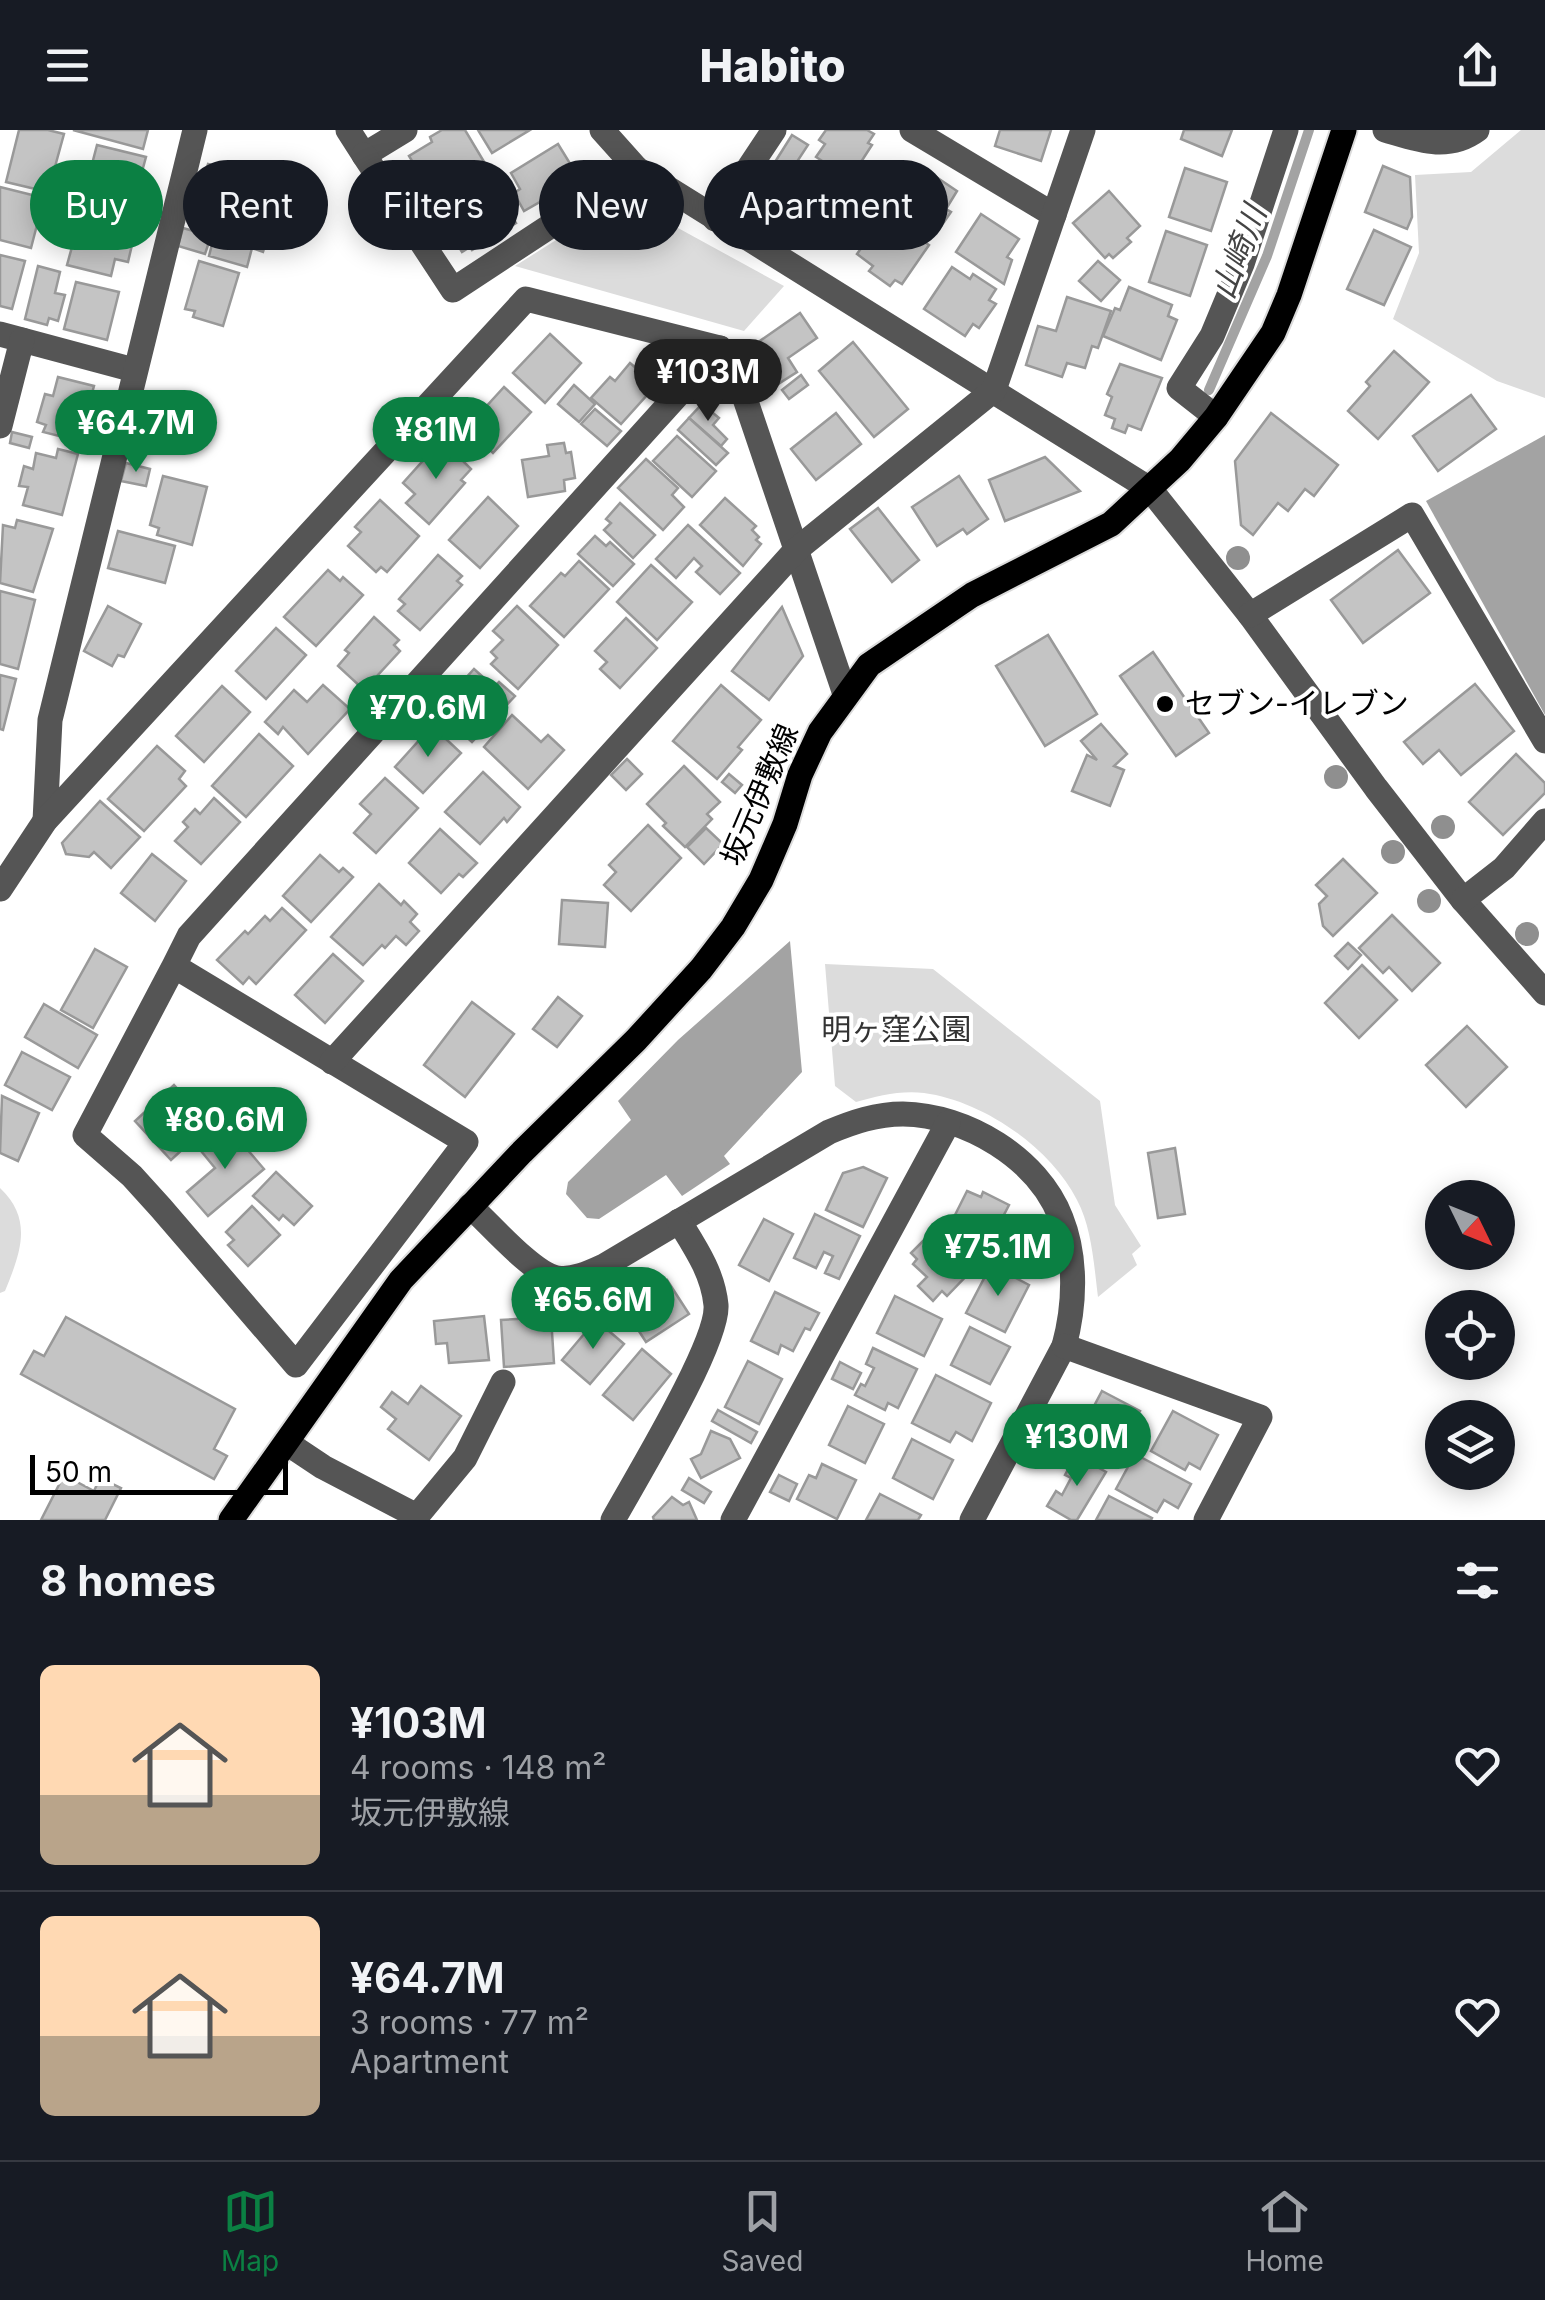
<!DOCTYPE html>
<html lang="en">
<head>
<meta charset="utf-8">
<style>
	:root { --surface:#171b24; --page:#20242c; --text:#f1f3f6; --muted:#9ea1a6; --line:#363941; --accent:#0b8043 }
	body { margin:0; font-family:Inter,"Noto Sans JP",sans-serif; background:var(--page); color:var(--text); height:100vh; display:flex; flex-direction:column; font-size:38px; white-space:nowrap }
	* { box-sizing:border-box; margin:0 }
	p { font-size:32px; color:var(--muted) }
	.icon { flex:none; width:55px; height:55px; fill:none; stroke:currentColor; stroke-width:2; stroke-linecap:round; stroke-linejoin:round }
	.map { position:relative; height:1390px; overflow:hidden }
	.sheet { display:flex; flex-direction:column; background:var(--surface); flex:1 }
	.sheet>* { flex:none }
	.guide { position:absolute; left:30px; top:30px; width:1000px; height:90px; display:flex; gap:20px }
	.needle { width:65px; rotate:133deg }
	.buttons { position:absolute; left:1425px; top:1050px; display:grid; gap:20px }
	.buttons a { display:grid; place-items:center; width:90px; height:90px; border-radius:50%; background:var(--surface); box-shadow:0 5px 25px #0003; font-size:50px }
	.scale { position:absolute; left:30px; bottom:25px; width:258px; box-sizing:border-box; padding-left:10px; border:5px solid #000; border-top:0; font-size:28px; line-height:35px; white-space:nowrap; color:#000; -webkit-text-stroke:8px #fff; paint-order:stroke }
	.price { position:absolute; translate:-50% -85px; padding:0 22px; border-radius:35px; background:var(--accent); color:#fff; font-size:32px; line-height:65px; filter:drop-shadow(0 2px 5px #0008) }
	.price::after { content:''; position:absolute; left:50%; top:60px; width:30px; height:22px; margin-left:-15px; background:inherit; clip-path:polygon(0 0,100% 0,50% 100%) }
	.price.current { background:#222; color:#fff }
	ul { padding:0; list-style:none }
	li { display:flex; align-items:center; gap:30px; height:250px; padding:0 40px }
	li+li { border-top:2px solid var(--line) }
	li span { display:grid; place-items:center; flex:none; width:280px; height:200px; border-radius:15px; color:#555 }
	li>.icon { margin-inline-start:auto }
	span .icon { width:120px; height:120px; fill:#fffc; stroke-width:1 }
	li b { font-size:42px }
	h2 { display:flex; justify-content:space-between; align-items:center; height:120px; padding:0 40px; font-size:42px }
	.pill { padding:0 35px; border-radius:45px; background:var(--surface); box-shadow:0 5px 25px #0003; font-size:35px; line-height:90px }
	.pill.current { background:var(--accent); color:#fff }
	header { display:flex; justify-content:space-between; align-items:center; height:130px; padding:0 40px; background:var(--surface); font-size:45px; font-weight:800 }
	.menu { display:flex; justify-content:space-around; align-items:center; height:140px; border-top:2px solid var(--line); background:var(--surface); font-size:28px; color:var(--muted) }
	.menu a { display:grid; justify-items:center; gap:5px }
	.menu .current { color:var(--accent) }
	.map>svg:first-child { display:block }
</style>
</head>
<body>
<header><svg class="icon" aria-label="menu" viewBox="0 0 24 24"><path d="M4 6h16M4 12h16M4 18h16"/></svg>Habito<svg class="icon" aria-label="share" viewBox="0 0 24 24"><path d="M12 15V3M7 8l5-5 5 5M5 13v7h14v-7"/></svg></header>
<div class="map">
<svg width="1545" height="1390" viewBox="0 0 1545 1390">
	<rect width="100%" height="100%" fill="#fff"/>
	<g fill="#dcdcdc">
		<polygon points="1521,0 1545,0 1545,268 1497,251 1393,189 1419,123 1415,45 1471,42"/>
		<polygon points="613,74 636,75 784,156 744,201 515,136"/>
		<path d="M825,834L933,839L1100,971L1115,1075L1141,1116L1132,1124L1137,1135L1098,1167C1094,1136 1092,1098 1077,1070C1050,1017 983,971 924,963C901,960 877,966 856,972L835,956Z"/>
		<path d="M0,1058C34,1090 20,1124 5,1161L0,1163Z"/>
	</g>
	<g fill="#a3a3a3">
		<polygon points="1545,305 1545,585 1426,371"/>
		<polygon points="790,811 802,942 724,1026 730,1034 682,1066 666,1045 599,1089 587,1088 566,1064 568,1052 631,990 618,971 678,910"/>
	</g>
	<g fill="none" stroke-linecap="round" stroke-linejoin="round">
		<polyline stroke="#a3a3a3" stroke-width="10" points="1209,260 1267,126 1309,0"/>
	</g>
	<g fill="#c4c4c4" stroke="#999" stroke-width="2.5">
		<polygon points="19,0 48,0 64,4 48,62 6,52"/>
		<polygon points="73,0 148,0 143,19"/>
		<polygon points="442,0 465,0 486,35 426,72 415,54 423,49 409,26 432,12 430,7"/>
		<polygon points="478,0 530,0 492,23"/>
		<polygon points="826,0 867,0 874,4 868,13 872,15 848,52 827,40 830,36 816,27 825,14 819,10"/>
		<polygon points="1000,0 1051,0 1041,31 995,16"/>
		<polygon points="1184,0 1232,0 1222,26 1181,9"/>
		<polygon points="792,5 808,15 785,50 770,40"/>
		<polygon points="558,14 582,53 543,76 540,72 524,81 514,63 520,59 511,43"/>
		<polygon points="97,15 146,27 137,60 128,57 123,75 84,65"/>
		<polygon points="208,34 235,43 232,55 242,57 230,96 193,85"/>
		<polygon points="804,36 845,62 815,108 783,88 788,80 779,75"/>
		<polygon points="920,36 957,61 946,79 951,82 942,95 937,91 927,106 898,87 908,71 900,66"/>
		<polygon points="1383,36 1410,47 1412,87 1407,99 1365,82"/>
		<polygon points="1185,38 1227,52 1211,101 1169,87"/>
		<polygon points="490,50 516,93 472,120 470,117 462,122 444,92 479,70 472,60"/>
		<polygon points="0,57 44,68 31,118 0,110"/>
		<polygon points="1109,61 1140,96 1127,108 1131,112 1113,128 1109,124 1105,128 1073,93"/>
		<polygon points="242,68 264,74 259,91 281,97 277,112 267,109 263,122 252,118 247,137 209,126 215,103 231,108"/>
		<polygon points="860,69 929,115 902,154 895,150 890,156 869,141 873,136 857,124 867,110 843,94"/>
		<polygon points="981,84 1019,109 1007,127 1012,130 1004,154 956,122"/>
		<polygon points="80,88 135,102 128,132 115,129 111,146 67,135"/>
		<polygon points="183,98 211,106 205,124 178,116"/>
		<polygon points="1374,100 1411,117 1384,175 1347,159"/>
		<polygon points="1166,101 1207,115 1190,166 1149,152"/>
		<polygon points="0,125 25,131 12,179 0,176"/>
		<polygon points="199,131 239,143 223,196 193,187 195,181 185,179"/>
		<polygon points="1098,131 1120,150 1101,171 1079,151"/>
		<polygon points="38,136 60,142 55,163 65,165 58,191 49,188 47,195 25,189"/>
		<polygon points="952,137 970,149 973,144 996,159 989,170 996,174 979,198 973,194 965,206 924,179"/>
		<polygon points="76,152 119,162 107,210 64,199"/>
		<polygon points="1129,157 1172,175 1168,186 1177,190 1161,230 1103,206 1115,178 1120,180"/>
		<polygon points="1067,167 1111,181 1098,218 1092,216 1085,238 1067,233 1062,247 1026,235 1038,196 1056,201"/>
		<polygon points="800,183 817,208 788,228 797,242 775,256 764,239 768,236 754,215"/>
		<polygon points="550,204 581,233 545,273 513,243"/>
		<polygon points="853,212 908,279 874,307 819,241"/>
		<polygon points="1394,221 1429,252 1378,309 1348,281 1370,256 1366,252"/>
		<polygon points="630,233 656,255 621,294 591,268 610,247 615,251"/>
		<polygon points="1120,234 1162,248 1141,300 1128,295 1125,303 1112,298 1115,289 1105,285 1112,267 1107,264"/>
		<polygon points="801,245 808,255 789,269 782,260"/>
		<polygon points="58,247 94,256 81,303 76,302 75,310 43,302 46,295 37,292 45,264 53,266"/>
		<polygon points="574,255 595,274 579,292 558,274"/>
		<polygon points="504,257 531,282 493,323 483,313 479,317 463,302"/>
		<polygon points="1471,265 1496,299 1438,341 1413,306"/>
		<polygon points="702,274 719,288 713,295 727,309 721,316 689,288"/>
		<polygon points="595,279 621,301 607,316 581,294"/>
		<polygon points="836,283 861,314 816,350 791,319"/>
		<polygon points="1271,283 1338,335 1314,366 1305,359 1288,381 1278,373 1253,405 1241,395 1235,331"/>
		<polygon points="689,288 728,323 716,335 678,300"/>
		<polygon points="12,302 32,307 29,318 10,313"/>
		<polygon points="677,306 716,341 692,367 653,331"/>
		<polygon points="564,313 566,323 571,322 575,348 564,350 565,361 528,367 522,330 549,326 547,315"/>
		<polygon points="438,314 449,324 452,320 471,339 461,350 465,353 429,394 406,373 415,364 403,353"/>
		<polygon points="58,319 78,324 62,385 23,375 28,357 19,356 24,336 33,339 36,323 56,328"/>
		<polygon points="1045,327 1080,361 1005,391 989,350"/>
		<polygon points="646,329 678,358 672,365 684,377 663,400 618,358"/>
		<polygon points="126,333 150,339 146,356 121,351"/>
		<polygon points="163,346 207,357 192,415 157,405 159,398 150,395"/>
		<polygon points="959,346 988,389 967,404 963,399 937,416 912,377"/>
		<polygon points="488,367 518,396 480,438 449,410"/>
		<polygon points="725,368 756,396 752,400 759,407 756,410 761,414 743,436 700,395"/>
		<polygon points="380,370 419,406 387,442 381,437 376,442 348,416 361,402 355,397"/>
		<polygon points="620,373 655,405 633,428 604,400 611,393 606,389"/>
		<polygon points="878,378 919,430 892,452 850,399"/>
		<polygon points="17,390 53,399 33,462 0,453 3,395 15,398"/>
		<polygon points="688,395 740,443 720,464 696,442 702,436 694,428 676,448 656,429"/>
		<polygon points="118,401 175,416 165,453 108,438"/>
		<polygon points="595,406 606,416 610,412 634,434 613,456 578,424"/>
		<polygon points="1398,420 1430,463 1363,513 1331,470"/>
		<polygon points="438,425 462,446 457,451 462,455 420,500 398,481 405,474 399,469"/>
		<polygon points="579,431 609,459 564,507 530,476 561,443 565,446"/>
		<polygon points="651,435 692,472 657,510 617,472"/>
		<polygon points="328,440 340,451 343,447 363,465 316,516 284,487"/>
		<polygon points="0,461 35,470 18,539 0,534"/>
		<polygon points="108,476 141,494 124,527 118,525 112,536 84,521"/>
		<polygon points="517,476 558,515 518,559 491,534 497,528 491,522 503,510 493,501"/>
		<polygon points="782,477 803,526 769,570 732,541"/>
		<polygon points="374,487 399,510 394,515 400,521 364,560 338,536 349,523 345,520"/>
		<polygon points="626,488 657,518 620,558 600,539 607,532 595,521"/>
		<polygon points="276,498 306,525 266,569 236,541"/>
		<polygon points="1048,505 1097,584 1045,616 996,536"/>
		<polygon points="1153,522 1209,603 1176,626 1120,546"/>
		<polygon points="474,539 494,557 499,552 515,566 472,612 441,584 457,566 453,562"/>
		<polygon points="0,545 16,549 3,600 0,599"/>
		<polygon points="1475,554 1514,601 1461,645 1439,620 1423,634 1404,612"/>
		<polygon points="323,555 350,579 308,624 283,597 278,604 265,592 294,560 307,572"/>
		<polygon points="721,555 761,590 738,617 742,620 717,649 673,611"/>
		<polygon points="222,556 250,582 204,632 176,606"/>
		<polygon points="417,581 431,593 419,606 405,594"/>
		<polygon points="512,585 541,612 548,605 564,620 528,659 484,617"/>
		<polygon points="1101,594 1127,624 1114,636 1124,640 1110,676 1072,661 1087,625 1097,630 1081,611"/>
		<polygon points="432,596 461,623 423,663 395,637"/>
		<polygon points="259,604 293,636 246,687 212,656"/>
		<polygon points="157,616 185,641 179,649 186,656 144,701 108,669"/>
		<polygon points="1516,624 1545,653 1545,663 1503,705 1469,672"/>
		<polygon points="627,629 642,644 626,660 611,645"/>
		<polygon points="684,636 720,672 707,684 712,689 685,717 663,696 666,693 647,674"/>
		<polygon points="483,642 520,677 507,692 504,688 480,714 445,682"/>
		<polygon points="729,644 742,655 735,663 722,652"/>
		<polygon points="385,648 418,678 376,723 354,703 371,684 360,674"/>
		<polygon points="214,668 240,692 201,734 175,711 188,697 183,692 195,679 200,684"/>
		<polygon points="100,671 140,707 111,738 94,722 89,727 66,724 62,713"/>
		<polygon points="648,695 681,728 631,781 604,755 616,742 609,735"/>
		<polygon points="706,698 723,714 704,734 687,717"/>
		<polygon points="440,699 477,733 463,747 459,744 441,763 409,733"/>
		<polygon points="152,724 186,751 155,791 121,763"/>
		<polygon points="320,725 339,742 343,738 353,747 311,792 283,766"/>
		<polygon points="1343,729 1377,763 1333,806 1323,796 1319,774 1327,766 1316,755"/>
		<polygon points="379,754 401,775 404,771 417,784 410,792 419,801 406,815 396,806 385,818 382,815 363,835 331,807"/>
		<polygon points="562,770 608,773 605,817 559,814"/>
		<polygon points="282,778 306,800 256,854 249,847 243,854 217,830 245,801 248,804 265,786 270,791"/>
		<polygon points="1392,785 1440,833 1412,861 1389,837 1383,843 1359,818"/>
		<polygon points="1348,813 1361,825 1348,839 1335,826"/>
		<polygon points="95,819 127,837 93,898 61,880"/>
		<polygon points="333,824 363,851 325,893 295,865"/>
		<polygon points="1362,835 1397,870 1359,908 1325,873"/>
		<polygon points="558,867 582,886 557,917 533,899"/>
		<polygon points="472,872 514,904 465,967 424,935"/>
		<polygon points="44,874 97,905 78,938 25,907"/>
		<polygon points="1467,896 1507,937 1466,977 1426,935"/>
		<polygon points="22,922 70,947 52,980 5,955"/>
		<polygon points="174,955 210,994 171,1030 135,991"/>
		<polygon points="2,966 39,983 18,1031 0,1023"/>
		<polygon points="228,997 264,1039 208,1086 187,1062 215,1038 201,1021"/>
		<polygon points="1175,1018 1185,1084 1158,1088 1148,1023"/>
		<polygon points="863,1037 887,1048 863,1097 826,1080 843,1043"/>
		<polygon points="276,1042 312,1076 294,1095 283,1085 279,1090 253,1066"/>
		<polygon points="967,1061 981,1067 983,1062 1009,1075 984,1123 946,1103"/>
		<polygon points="252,1076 280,1105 248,1136 228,1115 234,1110 226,1102"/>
		<polygon points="815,1084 860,1106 839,1149 825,1143 833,1126 824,1122 816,1138 794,1128"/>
		<polygon points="764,1089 793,1104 769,1151 739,1135"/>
		<polygon points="937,1109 951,1122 955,1117 975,1137 947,1166 942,1161 933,1171 918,1156 927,1147 913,1134 917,1129 911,1123 924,1110 931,1116"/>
		<polygon points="991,1135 1029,1155 1005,1202 966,1183"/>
		<polygon points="667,1150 689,1184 646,1212 624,1178"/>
		<polygon points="775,1162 819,1183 810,1200 805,1198 793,1221 781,1215 778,1224 751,1211"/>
		<polygon points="895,1166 942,1189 924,1226 877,1203"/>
		<polygon points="484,1186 489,1230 449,1233 447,1213 436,1214 434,1191"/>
		<polygon points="66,1187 235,1279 214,1319 227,1326 214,1349 21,1244 34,1221 44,1226"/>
		<polygon points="551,1187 554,1233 504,1237 501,1190"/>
		<polygon points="596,1190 624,1214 590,1254 562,1230"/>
		<polygon points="970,1197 1010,1217 990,1254 951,1235"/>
		<polygon points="873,1218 917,1239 898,1278 888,1273 885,1280 855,1265 861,1254 865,1256 874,1238 866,1234"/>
		<polygon points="642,1219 671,1244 633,1290 603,1265"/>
		<polygon points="748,1231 782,1249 759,1294 725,1277"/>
		<polygon points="840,1232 861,1243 853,1259 832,1249"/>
		<polygon points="936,1245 991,1273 972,1311 956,1302 950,1312 912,1293"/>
		<polygon points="421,1256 461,1286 429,1330 388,1299 396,1289 381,1277 392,1262 408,1274"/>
		<polygon points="1102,1261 1140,1281 1114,1330 1076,1310"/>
		<polygon points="848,1276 884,1294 865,1333 829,1315"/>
		<polygon points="718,1280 757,1302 751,1313 712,1291"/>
		<polygon points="1173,1281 1218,1305 1200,1339 1189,1333 1185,1340 1151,1321"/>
		<polygon points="711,1301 730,1309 740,1328 701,1348 691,1329 701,1324"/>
		<polygon points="912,1309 953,1330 933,1369 893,1348"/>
		<polygon points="1135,1324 1191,1354 1178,1378 1164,1370 1157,1382 1116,1359"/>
		<polygon points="1076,1325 1106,1342 1077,1390 1071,1390 1047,1376 1056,1361 1062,1365 1071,1348 1065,1345"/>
		<polygon points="822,1334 856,1350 837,1389 797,1369 809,1345 816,1348"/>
		<polygon points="64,1345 94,1361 100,1348 121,1358 105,1390 41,1390"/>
		<polygon points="779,1345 797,1354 789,1371 770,1362"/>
		<polygon points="689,1348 711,1362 704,1373 682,1360"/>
		<polygon points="880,1364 921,1385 918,1390 866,1390"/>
		<polygon points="1109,1366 1152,1388 1151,1390 1096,1390"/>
		<polygon points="672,1367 683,1375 689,1372 697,1390 654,1390 653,1387"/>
	</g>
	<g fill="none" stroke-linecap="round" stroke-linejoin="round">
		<g stroke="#dbdbdb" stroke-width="29">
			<polyline id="major" points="231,1390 401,1150 522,1022 636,910 701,839 733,797 761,750 785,694 800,645 820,602 869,535 972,465 1111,394 1180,330 1216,287 1273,203 1289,165 1344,0"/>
		</g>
		<g stroke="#555" stroke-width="25">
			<polyline points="348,0 364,25 405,0"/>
			<polyline points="602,0 637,39 1150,359 1250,485 1376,658 1463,770 1545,863"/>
			<polyline points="912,0 1054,85"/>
			<path d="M1385,0C1416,9 1447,22 1477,0"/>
			<polyline points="364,25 453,160 637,39"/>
			<polyline points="715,89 774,0"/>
			<polyline points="0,204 134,240"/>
			<polyline points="1216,287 1179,258 1212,206 1242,134 1286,0"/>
			<polyline points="0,296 22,210"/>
			<polyline points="1250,485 1412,385 1545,611"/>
			<polyline points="45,691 50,590 195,0"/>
			<polyline points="0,759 45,691 526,169 720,218 735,239 845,564"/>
			<polyline points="1463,770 1504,738 1545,691"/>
			<polyline points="174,836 85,1005 132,1046 161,1078 296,1235 466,1012 174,836 189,806 720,218"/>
			<polyline points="332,932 796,420 994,260 1083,0"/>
			<path d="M470,1076C489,1093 533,1144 557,1148C572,1151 591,1142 604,1136L829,1002C853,992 876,984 903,984C966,985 1038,1028 1061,1088C1077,1128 1075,1176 1064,1216L972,1390"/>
			<polyline points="1064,1216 1260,1287 1206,1390"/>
			<polyline points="287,1313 323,1337 417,1386 465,1328 503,1252"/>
			<path d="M613,1390C635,1350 719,1213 716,1175C713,1143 695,1117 679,1091"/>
			<polyline points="733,1390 948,993"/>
		</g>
		<use href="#major" stroke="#000" stroke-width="25"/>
	</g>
	<g fill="#8f8f8f">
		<circle cx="1238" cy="428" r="12"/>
		<circle cx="1336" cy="647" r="12"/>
		<circle cx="1443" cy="697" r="12"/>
		<circle cx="1393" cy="722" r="12"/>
		<circle cx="1429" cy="771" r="12"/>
		<circle cx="1527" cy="804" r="12"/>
	</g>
	<circle fill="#000" stroke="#fff" stroke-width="4" cx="1165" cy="574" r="10"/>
	<g text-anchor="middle" stroke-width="8" stroke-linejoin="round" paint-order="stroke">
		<g font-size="30" fill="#000" stroke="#fff" text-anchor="start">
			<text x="1185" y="584">セブン-イレブン</text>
		</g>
		<g font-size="30" fill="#000" stroke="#fff">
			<text transform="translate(760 665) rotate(-67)" y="10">坂元伊敷線</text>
		</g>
		<g font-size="30" fill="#333" stroke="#fff">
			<text x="896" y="910">明ヶ窪公園</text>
		</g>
		<g font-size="32" font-style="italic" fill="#444" stroke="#fff">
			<text transform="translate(1239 122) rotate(-69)" y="11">山崎川</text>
		</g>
	</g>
</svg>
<div class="buttons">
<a><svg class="needle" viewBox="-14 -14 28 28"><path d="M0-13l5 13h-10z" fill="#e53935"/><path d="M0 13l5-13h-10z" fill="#9ea1a6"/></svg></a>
<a><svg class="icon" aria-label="locate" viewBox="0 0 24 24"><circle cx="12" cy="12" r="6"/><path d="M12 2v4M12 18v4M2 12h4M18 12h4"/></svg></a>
<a><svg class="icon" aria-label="layers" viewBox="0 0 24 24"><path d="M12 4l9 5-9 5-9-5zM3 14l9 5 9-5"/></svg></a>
</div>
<div class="scale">50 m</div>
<b class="price current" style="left:708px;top:294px">¥103M</b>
<b class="price" style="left:136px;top:345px">¥64.7M</b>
<b class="price" style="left:436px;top:352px">¥81M</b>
<b class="price" style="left:428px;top:630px">¥70.6M</b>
<b class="price" style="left:225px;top:1042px">¥80.6M</b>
<b class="price" style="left:998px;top:1169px">¥75.1M</b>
<b class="price" style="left:593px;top:1222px">¥65.6M</b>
<b class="price" style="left:1077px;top:1359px">¥130M</b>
<div class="guide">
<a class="pill current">Buy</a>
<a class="pill">Rent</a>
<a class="pill">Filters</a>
<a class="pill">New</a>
<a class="pill">Apartment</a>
</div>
</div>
<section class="sheet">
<h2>8 homes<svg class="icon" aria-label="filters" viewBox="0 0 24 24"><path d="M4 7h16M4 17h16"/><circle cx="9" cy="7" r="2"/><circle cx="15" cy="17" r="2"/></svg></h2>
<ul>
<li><span style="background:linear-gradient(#ffd9b3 65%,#b9a48a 0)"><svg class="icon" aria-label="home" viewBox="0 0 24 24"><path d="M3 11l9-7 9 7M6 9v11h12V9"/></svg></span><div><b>¥103M</b><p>4 rooms · 148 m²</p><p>坂元伊敷線</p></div><svg class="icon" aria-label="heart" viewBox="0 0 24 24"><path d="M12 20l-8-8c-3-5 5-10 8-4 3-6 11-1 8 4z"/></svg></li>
<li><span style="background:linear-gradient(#ffd9b3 60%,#b9a48a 0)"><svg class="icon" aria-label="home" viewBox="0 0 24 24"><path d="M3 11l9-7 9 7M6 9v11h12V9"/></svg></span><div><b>¥64.7M</b><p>3 rooms · 77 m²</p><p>Apartment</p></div><svg class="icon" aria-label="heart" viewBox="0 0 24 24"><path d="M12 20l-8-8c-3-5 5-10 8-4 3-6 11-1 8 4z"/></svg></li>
</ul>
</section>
<nav class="menu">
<a class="current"><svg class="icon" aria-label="map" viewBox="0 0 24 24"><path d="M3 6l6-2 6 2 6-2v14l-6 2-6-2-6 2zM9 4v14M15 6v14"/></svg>Map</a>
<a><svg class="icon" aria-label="saved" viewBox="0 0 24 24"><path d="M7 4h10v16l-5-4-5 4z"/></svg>Saved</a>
<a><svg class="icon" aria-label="home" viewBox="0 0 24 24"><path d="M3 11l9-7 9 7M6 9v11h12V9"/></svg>Home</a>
</nav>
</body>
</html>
